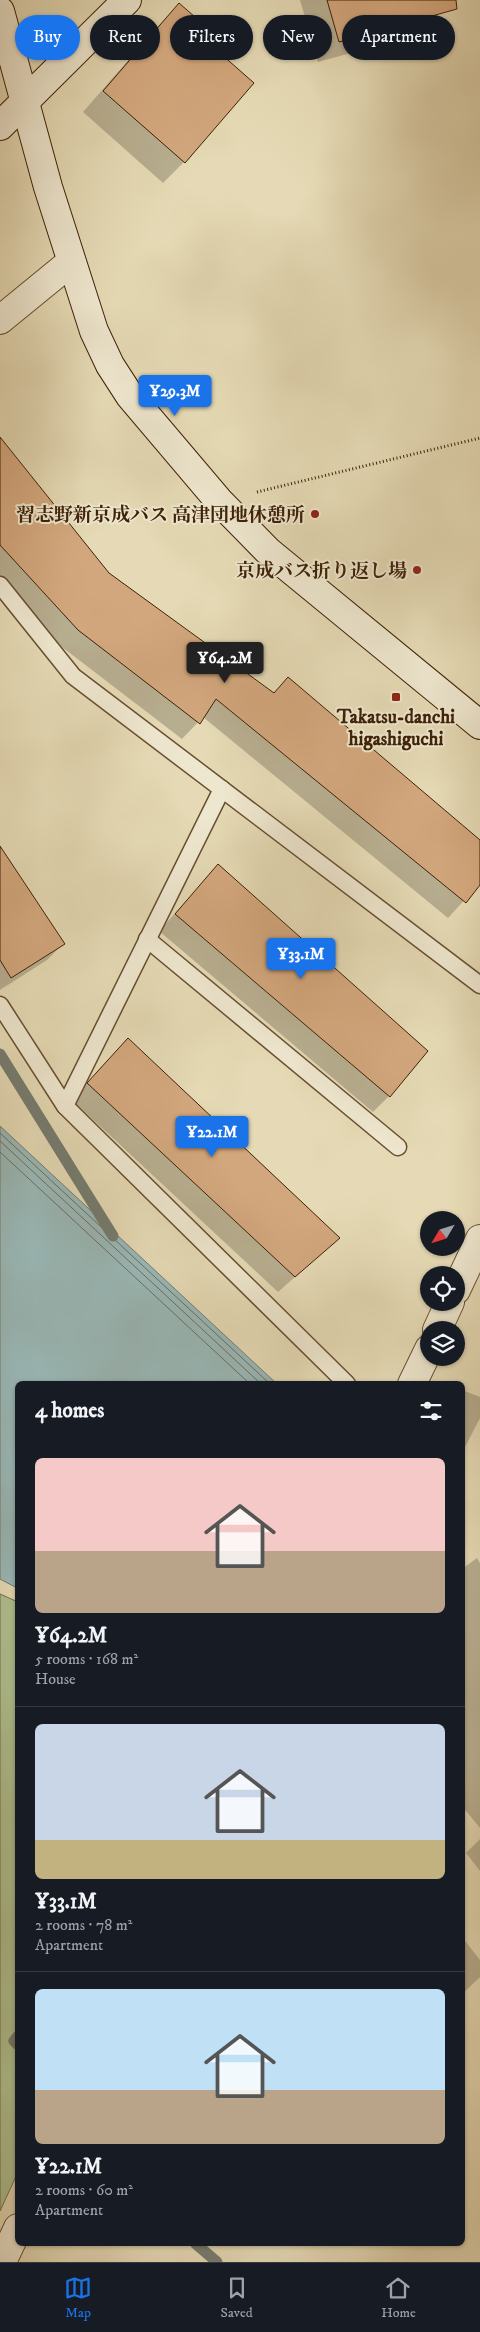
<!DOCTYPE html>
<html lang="en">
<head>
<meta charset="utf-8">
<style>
	:root { --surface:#171b24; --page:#20242c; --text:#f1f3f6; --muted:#9ea1a6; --line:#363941; --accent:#1a73e8 }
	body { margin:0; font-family:"IM FELL DW Pica","Noto Serif JP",serif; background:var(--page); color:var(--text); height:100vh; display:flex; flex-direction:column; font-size:19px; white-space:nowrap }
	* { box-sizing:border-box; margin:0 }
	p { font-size:16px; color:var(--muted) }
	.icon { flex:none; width:28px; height:28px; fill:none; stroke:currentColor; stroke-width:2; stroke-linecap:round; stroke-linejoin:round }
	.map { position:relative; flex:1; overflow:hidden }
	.drawer { position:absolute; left:15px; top:1381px; width:450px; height:865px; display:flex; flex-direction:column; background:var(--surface); border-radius:8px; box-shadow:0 1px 4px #0004 }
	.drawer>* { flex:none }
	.top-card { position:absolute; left:15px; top:15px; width:450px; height:45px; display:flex; gap:10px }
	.needle { width:32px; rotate:232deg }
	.controls { position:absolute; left:420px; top:1211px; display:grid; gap:10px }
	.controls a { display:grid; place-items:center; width:45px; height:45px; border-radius:50%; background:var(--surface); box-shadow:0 1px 4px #0004; font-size:25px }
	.price { position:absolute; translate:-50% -42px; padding:0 11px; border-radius:5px; background:var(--accent); color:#fff; font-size:16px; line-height:32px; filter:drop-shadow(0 1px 2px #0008) }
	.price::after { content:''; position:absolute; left:50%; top:30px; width:15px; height:11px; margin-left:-8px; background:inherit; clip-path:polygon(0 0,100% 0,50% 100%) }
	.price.on { background:#222; color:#fff }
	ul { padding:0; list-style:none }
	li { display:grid; align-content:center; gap:10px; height:265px; padding:0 20px }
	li+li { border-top:1px solid var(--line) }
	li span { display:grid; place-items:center; height:155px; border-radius:8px; color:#555 }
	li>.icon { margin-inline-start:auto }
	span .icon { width:90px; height:90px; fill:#fffc; stroke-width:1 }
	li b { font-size:21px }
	h2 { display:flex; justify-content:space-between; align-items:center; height:60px; padding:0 20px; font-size:21px }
	.tag { padding:0 18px; border-radius:22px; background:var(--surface); box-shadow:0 1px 4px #0004; font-size:18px; line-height:45px }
	.tag.on { background:var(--accent); color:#fff }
	.tab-bar { display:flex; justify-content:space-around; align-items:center; height:70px; border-top:1px solid var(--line); background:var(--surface); font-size:14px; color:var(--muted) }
	.tab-bar a { display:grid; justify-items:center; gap:2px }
	.tab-bar .on { color:var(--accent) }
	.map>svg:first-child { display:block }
</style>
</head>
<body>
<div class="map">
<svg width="480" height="2262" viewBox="0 0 480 2262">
	<rect width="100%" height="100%" fill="#e5dab5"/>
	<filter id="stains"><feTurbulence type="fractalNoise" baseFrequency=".004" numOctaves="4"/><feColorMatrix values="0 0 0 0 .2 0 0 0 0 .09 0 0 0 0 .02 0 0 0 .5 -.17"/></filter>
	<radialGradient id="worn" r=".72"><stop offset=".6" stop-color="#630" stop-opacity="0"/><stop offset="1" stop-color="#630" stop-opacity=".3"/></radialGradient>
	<polygon fill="#afc191" stroke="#76714c" points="0,1594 18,1602 18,2172 0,2211"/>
	<polygon fill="#99b8b7" stroke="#757c70" points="0,1126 277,1384 18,1384 17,1588 0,1579"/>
	<g fill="#0003">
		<polygon points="300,0 414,0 419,19 398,40 318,62"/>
		<polygon points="179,5 210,46 184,162 163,183 83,112 158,26"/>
		<polygon points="0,439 108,574 273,694 288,679 480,841 480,883 448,918 203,717 182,739 62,647 0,579"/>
		<polygon points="0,848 64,943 47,960 0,990"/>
		<polygon points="218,866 389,1096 373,1112 159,931"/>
		<polygon points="112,1056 339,1238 278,1292 72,1100"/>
		<polygon points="462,1390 480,1397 480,1418 462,1453"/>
		<polygon points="477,1558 480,1563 480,1828 462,1806 462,1569"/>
		<polygon points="480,1839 480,1871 466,1853"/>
		<polygon points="462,1937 480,1960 480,1977 462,1994"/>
	</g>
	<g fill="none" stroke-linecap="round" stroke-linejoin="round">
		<g stroke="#6c6c5e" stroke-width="1">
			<polyline points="0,1133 270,1384"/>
			<polyline points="0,1141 261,1384"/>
			<polyline points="0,1152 250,1384"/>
		</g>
		<g stroke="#757c70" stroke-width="11">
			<polyline points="0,1054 113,1236"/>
			<polyline points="18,2036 14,2041 18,2045"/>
			<polyline points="196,2244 217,2262"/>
		</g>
	</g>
	<g fill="#d3a77d" stroke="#3e2106">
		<polygon points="327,0 456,0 457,9 339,42"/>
		<polygon points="179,3 219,38 212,46 254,83 185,163 103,91"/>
		<polygon points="0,437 109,573 274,693 288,677 480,840 480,885 466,903 216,699 200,724 78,630 0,545"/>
		<polygon points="0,846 65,944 11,978 0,960"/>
		<polygon points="218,864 428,1051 390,1097 175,914"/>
		<polygon points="128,1038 340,1238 295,1277 87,1083"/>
	</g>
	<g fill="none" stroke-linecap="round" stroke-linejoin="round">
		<g stroke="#684f32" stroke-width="19">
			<g id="lane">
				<polyline points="0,585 73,676 480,985"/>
				<polyline points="147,939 398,1147"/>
				<polyline points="0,1005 65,1106 347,1384"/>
				<polyline points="65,1106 222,789"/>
			</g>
		</g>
		<g stroke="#684f32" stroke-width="30">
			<g id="street">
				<polyline points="0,320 71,262"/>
				<polyline points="456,1290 480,1239"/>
				<polyline points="437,1330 450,1302"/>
				<polyline points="412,1384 429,1349"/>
				<polyline points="2,2262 18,2228"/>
			</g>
		</g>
		<g stroke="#3e2106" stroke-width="30">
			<g id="secondary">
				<polyline points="0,11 48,187 94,331 110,365 130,396 219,501 268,551 480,725"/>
				<polyline points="0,126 127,0"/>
			</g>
		</g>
		<polyline stroke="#3e2106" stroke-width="3" stroke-dasharray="1 2.5" stroke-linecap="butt" points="257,492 480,438"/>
		<use href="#lane" stroke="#eee7cf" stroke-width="16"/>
		<use href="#street" stroke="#eee7cf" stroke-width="28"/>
		<use href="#secondary" stroke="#eee7cf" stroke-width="28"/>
	</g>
	<g fill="#8f2418" stroke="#eee7cf" stroke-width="2">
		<circle cx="315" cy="514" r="5"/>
		<circle cx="417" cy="570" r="5"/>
		<rect x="391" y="692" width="10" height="10" rx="2.5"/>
	</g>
	<g text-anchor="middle" stroke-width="4" stroke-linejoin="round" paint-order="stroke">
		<g font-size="19" font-weight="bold" fill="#3e2106" stroke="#eee7cf" text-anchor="end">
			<text x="305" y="521">習志野新京成バス 高津団地休憩所</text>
			<text x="407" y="577">京成バス折り返し場</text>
			<text x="396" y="723" text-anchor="middle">Takatsu-danchi<tspan x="396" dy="22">higashiguchi</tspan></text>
		</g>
	</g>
	<rect width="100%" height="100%" filter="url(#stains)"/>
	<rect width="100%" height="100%" fill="url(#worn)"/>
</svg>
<div class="controls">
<a><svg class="needle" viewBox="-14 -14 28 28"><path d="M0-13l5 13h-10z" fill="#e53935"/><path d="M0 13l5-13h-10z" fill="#9ea1a6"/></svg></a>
<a><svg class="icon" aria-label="locate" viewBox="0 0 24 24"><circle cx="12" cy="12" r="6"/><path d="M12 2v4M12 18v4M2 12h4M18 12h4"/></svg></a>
<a><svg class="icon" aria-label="layers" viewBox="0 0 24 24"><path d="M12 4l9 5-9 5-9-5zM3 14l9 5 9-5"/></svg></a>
</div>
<b class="price" style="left:175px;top:417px">¥29.3M</b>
<b class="price on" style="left:225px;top:684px">¥64.2M</b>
<b class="price" style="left:301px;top:980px">¥33.1M</b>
<b class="price" style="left:212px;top:1158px">¥22.1M</b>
<div class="top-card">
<a class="tag on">Buy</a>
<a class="tag">Rent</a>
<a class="tag">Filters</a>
<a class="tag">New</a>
<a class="tag">Apartment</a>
</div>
<section class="drawer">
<h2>4 homes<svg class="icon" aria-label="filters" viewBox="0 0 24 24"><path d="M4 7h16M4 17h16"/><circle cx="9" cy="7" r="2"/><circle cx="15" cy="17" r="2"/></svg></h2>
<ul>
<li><span style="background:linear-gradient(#f6c9c9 60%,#b9a48a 0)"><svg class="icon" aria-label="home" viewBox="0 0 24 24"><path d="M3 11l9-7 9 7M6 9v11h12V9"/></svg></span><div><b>¥64.2M</b><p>5 rooms · 168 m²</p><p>House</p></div></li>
<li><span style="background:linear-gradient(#c9d6e8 75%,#c2b280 0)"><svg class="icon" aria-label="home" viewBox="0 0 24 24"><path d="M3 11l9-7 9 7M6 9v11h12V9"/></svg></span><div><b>¥33.1M</b><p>2 rooms · 78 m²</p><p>Apartment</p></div></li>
<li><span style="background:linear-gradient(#bfe0f5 65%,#b9a48a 0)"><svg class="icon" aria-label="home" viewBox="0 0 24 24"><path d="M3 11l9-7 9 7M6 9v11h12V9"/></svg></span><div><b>¥22.1M</b><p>2 rooms · 60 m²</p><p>Apartment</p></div></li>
</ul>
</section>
</div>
<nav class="tab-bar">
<a class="on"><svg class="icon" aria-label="map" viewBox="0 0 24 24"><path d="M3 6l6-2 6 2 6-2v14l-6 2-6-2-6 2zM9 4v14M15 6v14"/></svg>Map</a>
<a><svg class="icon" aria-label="saved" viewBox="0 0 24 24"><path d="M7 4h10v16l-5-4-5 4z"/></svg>Saved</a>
<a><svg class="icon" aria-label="home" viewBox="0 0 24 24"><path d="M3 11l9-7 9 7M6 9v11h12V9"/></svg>Home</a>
</nav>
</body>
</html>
